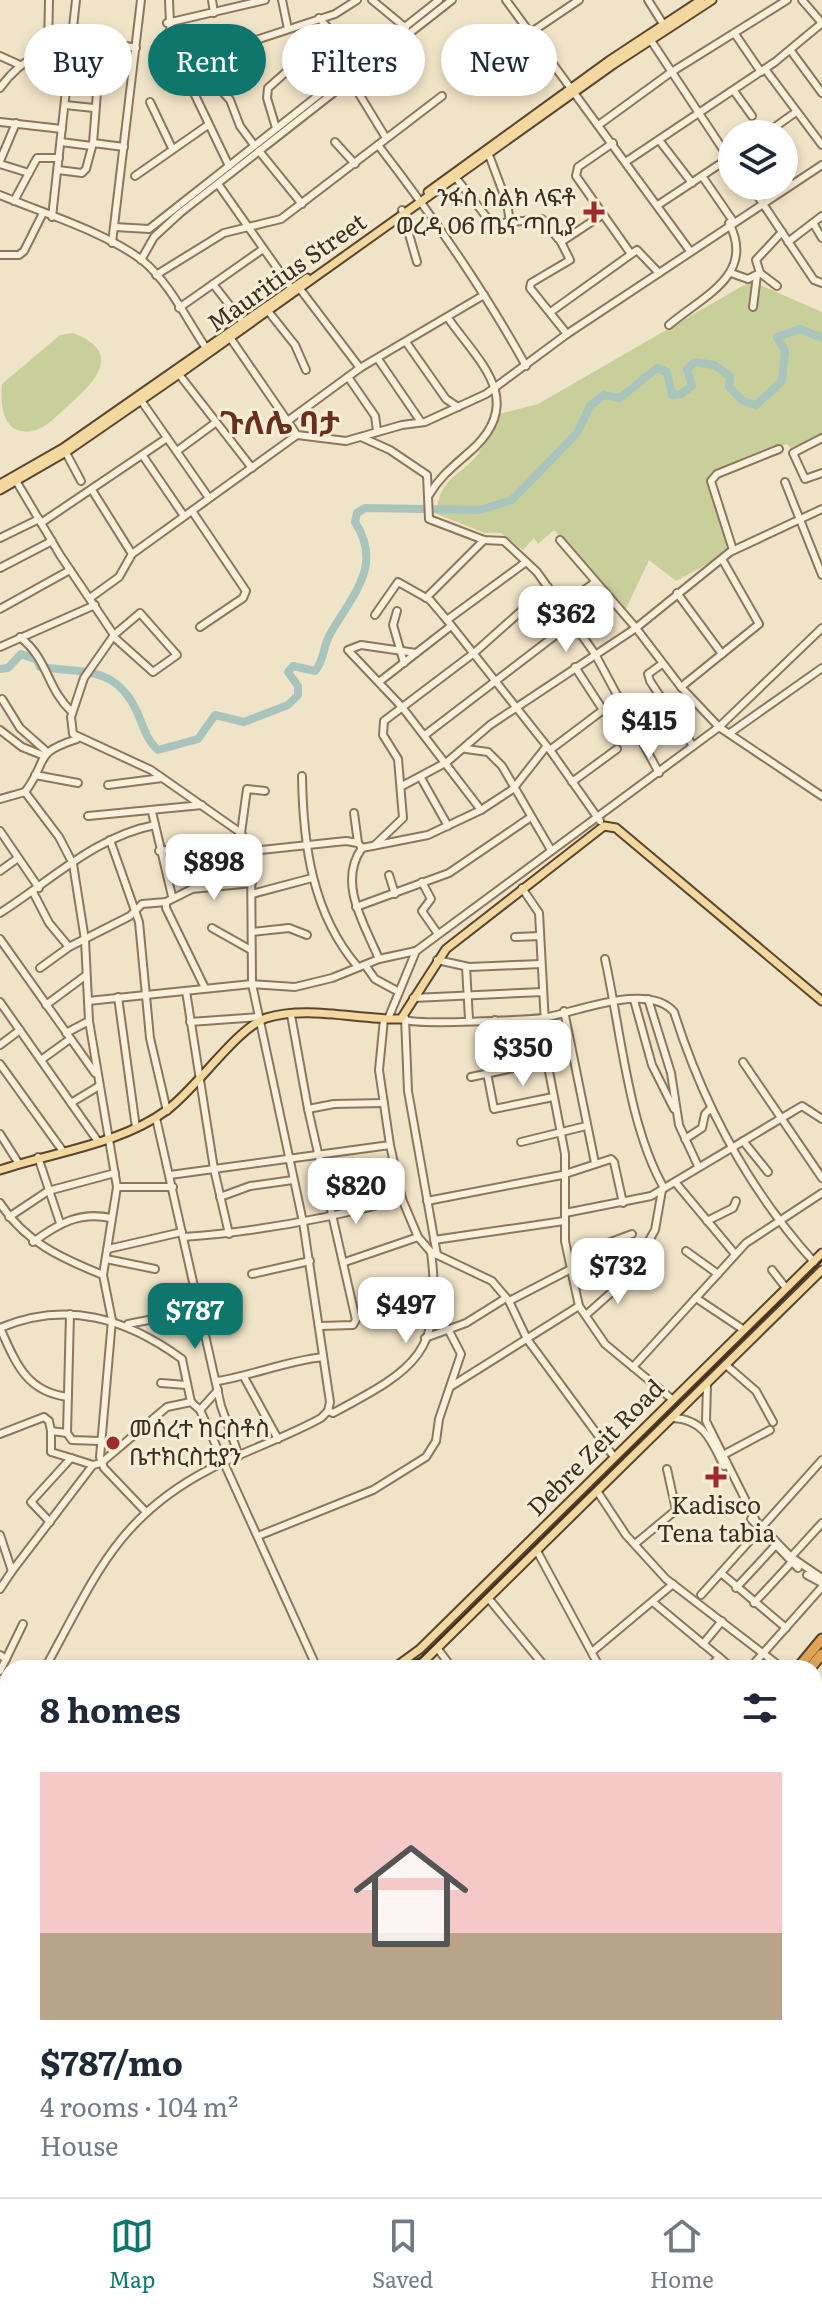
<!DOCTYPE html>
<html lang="en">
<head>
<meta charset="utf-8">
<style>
	:root { --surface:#fff; --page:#f6f6f7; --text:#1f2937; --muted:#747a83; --line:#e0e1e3; --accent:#0f766e }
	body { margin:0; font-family:Literata,"Noto Sans Ethiopic",serif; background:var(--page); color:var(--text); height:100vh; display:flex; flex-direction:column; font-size:30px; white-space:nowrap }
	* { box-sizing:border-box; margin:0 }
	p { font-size:26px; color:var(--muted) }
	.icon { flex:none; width:44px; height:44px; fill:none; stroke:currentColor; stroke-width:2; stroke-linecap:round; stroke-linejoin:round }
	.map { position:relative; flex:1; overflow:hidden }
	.details { position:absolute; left:0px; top:1660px; width:822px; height:538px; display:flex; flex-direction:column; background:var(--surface); border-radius:24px 24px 0 0; box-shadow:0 4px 12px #0003 }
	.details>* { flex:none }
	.guide { position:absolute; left:24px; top:24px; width:774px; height:72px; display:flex; gap:16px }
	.buttons { position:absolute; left:718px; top:120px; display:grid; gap:16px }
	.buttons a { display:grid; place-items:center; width:80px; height:80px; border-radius:50%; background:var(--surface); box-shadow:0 4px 12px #0003; font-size:40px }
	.price { position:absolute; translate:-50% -68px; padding:0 18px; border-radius:16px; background:#fff; color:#222; font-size:26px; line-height:52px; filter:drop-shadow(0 2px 4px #0008) }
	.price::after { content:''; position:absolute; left:50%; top:48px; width:24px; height:18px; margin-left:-12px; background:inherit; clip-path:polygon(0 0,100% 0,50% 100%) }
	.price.selected { background:var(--accent); color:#fff }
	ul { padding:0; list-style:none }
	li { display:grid; align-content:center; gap:16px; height:424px; padding:0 40px }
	li span { display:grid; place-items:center; height:248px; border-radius:0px; color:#555 }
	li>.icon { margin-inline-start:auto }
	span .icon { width:144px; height:144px; fill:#fffc; stroke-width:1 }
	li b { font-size:34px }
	h2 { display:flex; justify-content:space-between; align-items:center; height:96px; padding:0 40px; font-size:34px }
	.chip { padding:0 28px; border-radius:36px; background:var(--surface); box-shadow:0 4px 12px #0003; font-size:28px; line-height:72px }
	.chip.selected { background:var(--accent); color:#fff }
	.tab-bar { display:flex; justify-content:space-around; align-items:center; height:112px; border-top:2px solid var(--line); background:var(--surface); font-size:22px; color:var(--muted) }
	.tab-bar a { display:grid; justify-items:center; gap:4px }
	.tab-bar .selected { color:var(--accent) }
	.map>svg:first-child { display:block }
</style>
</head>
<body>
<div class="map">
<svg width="822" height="2197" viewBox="0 0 822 2197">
	<rect width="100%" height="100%" fill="#f0e4c8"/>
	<g fill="#c9cf9b">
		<path d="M751,281L822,312V435L791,448L787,444L709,475L735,544L715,560L676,581L649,560L624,613L594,572L554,530L538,544L534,538L523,550L501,533H485L437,514C438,478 460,477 478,454C486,442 492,427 499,414L538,404Z"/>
		<path d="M73,333C125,353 94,383 68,406C57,415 46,429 32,431C3,436 0,406 2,384L60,335Z"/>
	</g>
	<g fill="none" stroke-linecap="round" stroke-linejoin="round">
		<g stroke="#a9c4bc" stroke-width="8">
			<path d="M0,669L8,668L21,654L37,660L40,667C81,673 116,665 137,712C143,725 147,741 158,750L198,739L215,715L244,722L288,705L298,695V686L288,672L293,666L315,671C324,661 323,648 329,636C351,596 384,567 355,522L357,513L365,508L480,510L512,500L577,433L590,406L604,395L620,398L657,368L667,372L672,395L681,394L692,386L687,369L695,362L714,365L730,376L729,387L743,401L756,405L782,381L785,351L777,337L800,329L822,338"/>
			<polyline points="330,2197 334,2190"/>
		</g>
		<g stroke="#8d765c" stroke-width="10">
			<g id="minor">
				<polyline points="169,0 171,45 229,166"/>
				<polyline points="212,0 214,13"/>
				<polyline points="282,0 288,29"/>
				<polyline points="372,0 406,28"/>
				<polyline points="506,0 690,251"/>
				<polyline points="648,0 665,27"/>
				<polyline points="802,0 822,23"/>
				<polyline points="319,18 360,62"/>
				<polyline points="167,23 265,0"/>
				<polyline points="530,33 579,0"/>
				<polyline points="735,34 761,72"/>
				<polyline points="648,36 732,163"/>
				<polyline points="48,49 49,0"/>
				<polyline points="791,51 822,93"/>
				<polyline points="0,56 20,65"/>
				<polyline points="205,56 218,87 230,100 240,126 254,145"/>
				<polyline points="180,65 335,14 357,0"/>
				<polyline points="765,69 822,145"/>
				<polyline points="350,79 386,138"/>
				<path d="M0,88C33,42 84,36 136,48"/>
				<polyline points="734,91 752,116"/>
				<polyline points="150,102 172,148"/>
				<polyline points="65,105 94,108"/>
				<polyline points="0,122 62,129"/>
				<polyline points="600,124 670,73 787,0"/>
				<polyline points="276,128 267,98 268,88 330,33"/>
				<polyline points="765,134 796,112"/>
				<polyline points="659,140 692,183"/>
				<polyline points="61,142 92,146"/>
				<polyline points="335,142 355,164"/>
				<polyline points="93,143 124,147"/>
				<polyline points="613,143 578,167 576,176 631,254"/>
				<path d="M378,145C432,215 483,288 526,366"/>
				<polyline points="259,151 302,204"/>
				<polyline points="489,155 507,203 510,222"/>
				<polyline points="0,161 16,123"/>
				<polyline points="627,161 775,62 822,23"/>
				<polyline points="0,164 29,173"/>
				<polyline points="58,170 82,173 86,169 93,143 99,67 70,58"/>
				<polyline points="135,176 208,125"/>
				<polyline points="702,176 733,221"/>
				<polyline points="456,178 492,224 542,219 561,242 570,260 531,283 530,288 567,334 822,165"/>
				<polyline points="218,184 294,292"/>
				<polyline points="751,186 814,280 822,283"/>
				<path d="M0,195C43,213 105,232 142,260C170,283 188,322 208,351"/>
				<polyline points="14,201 37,158 59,158"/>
				<polyline points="658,205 732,156"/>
				<polyline points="402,210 417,262"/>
				<polyline points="52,217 76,0"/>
				<polyline points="813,223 822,238"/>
				<polyline points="115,227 149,229 439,0"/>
				<polyline points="561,242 602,215"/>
				<polyline points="788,242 822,216"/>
				<polyline points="112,243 141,0"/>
				<polyline points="0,255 19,255 24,251 43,213"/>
				<polyline points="141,260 154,237 180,213 452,0"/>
				<polyline points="731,273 748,279 760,273"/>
				<polyline points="156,275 224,233 281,219 442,96"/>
				<polyline points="213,284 245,325"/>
				<polyline points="297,285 360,368"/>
				<polyline points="777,286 760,273 756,260 782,232"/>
				<polyline points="753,307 757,275"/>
				<polyline points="179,308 263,249"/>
				<polyline points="268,311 295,345 306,370"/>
				<polyline points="552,311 637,250 659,273"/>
				<path d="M669,325C703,296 756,275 729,223"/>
				<polyline points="229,336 297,435 346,441 402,425 425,422 486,394 567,334"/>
				<polyline points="406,342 446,399 458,407"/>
				<polyline points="378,359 421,422"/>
				<polyline points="178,373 252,468"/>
				<polyline points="348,377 375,416 377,431"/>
				<polyline points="140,399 209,498"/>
				<polyline points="289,420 360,368 484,295"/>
				<polyline points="361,437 390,450 427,475 429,519 484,540 504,541 537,572 595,654 659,773"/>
				<polyline points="822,438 793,453 805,479 822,473"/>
				<polyline points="65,451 81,481"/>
				<polyline points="177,451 215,423"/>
				<polyline points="143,456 184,516"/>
				<path d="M15,479L60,555L114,635L84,678L71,717L73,734L151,770L241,833L251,851L252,984L303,1222L330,1402L328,1411L321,1418C285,1438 246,1450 210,1469C115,1518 94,1580 45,1668"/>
				<polyline points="785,482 822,575"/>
				<polyline points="92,490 132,554"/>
				<path d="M429,495C442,473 458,463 476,446C524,398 478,361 448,318"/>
				<polyline points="192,511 246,591 243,598 200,627"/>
				<polyline points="41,523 167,438"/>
				<polyline points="0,538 39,519"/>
				<polyline points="560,540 636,628 681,687 719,727 822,796"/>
				<polyline points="733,550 711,481 717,474 779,449"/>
				<polyline points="0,568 52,541"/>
				<polyline points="677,593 722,654"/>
				<polyline points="90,598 119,577 132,554 297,435"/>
				<polyline points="426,598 484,540"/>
				<polyline points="562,606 594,583"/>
				<polyline points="0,609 70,570"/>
				<polyline points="397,611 393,625 404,663"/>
				<polyline points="375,615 398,582 430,600 447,620 550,750 600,821"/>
				<polyline points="447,620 526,562"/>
				<polyline points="114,635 140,613 177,655 153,672 115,638"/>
				<path d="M20,637C49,660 46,688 72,712"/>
				<polyline points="0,647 95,605"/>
				<polyline points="416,653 361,645 348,650 402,707 481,810"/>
				<polyline points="662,664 648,674 650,681 693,746"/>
				<polyline points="379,682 451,626"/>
				<polyline points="681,687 759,624 722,559"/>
				<polyline points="2,699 20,728 46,751"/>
				<polyline points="0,730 22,747 42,755"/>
				<polyline points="730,733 822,668"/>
				<polyline points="425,735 574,621"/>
				<path d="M77,739C31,754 50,759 25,792L59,837L73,864L85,940L89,1021L117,1187L103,1275L112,1320L100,1457L104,1468L145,1511"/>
				<polyline points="466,749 488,752 502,766 551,850"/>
				<polyline points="550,750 603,710 575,667"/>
				<polyline points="35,775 78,783"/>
				<path d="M302,776C303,844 312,914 358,967"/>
				<polyline points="421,778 448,826"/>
				<polyline points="572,782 617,749"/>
				<polyline points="108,785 162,778"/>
				<polyline points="402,786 447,762 490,725 636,628 730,552 822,509"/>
				<polyline points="0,799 25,792"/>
				<polyline points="152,812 172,896"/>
				<polyline points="354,813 358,843"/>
				<polyline points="88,816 202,805"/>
				<polyline points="0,831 39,888"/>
				<polyline points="241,833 247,789 265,791"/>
				<polyline points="110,840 139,922 150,1038 167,1111"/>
				<polyline points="375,845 403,818 398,759 383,735 384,721 474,653 548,587"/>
				<polyline points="159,851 246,839"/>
				<polyline points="251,851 346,841 358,843 362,848"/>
				<polyline points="0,871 18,858"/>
				<polyline points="389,875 395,894"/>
				<polyline points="422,882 431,899 422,911 438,934"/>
				<polyline points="522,888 539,913 547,1061 565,1154 565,1241 579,1306 605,1344 673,1400"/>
				<polyline points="33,892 49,923 69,947"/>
				<polyline points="252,894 312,878"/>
				<polyline points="166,902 166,908 205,988"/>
				<polyline points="356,907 449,873 531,817"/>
				<path d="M0,913C49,882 96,836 155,825"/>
				<polyline points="212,928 251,950"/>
				<polyline points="252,932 289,928 307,935"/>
				<polyline points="515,937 540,936"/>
				<polyline points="0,939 95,1073"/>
				<path d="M379,959C365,925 337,883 362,848L428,835L481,810L513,789L546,747"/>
				<path d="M605,959C621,1031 628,1125 664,1188"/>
				<polyline points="437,960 469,967 541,964"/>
				<polyline points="365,965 375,979 399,992"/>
				<polyline points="466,967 469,1019"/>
				<polyline points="40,968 69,947 130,916 142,904 166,902 192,889 252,883"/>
				<polyline points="186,991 214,1169 229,1234"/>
				<polyline points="118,997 136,1128"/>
				<polyline points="413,998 543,992"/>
				<polyline points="648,999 671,1073 679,1125 698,1166"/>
				<polyline points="634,1000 652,1065 674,1109"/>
				<polyline points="88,1001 252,984 295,987 332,978 379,959 416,951 719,727 822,628"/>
				<polyline points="0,1002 97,1140"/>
				<polyline points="46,1005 85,976"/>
				<polyline points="564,1011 595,1163"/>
				<polyline points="291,1015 308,1109 356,1320 353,1325 320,1326"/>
				<polyline points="405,1018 408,1091 437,1255"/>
				<polyline points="384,1019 379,1070 390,1145 402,1199 418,1237 431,1252 492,1281 509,1301 527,1339 614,1457"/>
				<polyline points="388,1019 416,951"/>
				<path d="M406,1020C419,1025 524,1020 543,1018C575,1013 648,981 674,1012C703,1104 749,1190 814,1262"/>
				<polyline points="495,1020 500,1069"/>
				<polyline points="190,1022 259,1017"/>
				<polyline points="66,1033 89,1021"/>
				<polyline points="0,1045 20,1030"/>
				<polyline points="41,1060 70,1039"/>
				<polyline points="743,1062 822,1178"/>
				<polyline points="0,1064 62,1150"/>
				<polyline points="487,1073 494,1109 553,1097"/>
				<polyline points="471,1077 547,1061"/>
				<polyline points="71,1103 99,1086"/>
				<polyline points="308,1109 334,1104 384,1103"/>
				<polyline points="156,1118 221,1406 239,1456"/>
				<polyline points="0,1134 19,1164"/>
				<polyline points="685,1139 702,1128 705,1114 710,1109"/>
				<polyline points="743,1141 768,1172"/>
				<polyline points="521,1142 586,1126"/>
				<polyline points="38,1157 60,1223"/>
				<polyline points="170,1175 390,1145"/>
				<polyline points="675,1182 735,1254"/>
				<polyline points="117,1187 173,1187"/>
				<polyline points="220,1197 250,1186 293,1180"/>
				<polyline points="427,1201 562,1175 611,1159 614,1162 623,1203"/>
				<path d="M0,1203C25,1242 61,1258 103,1275"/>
				<polyline points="565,1213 651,1196 802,1106 822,1119"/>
				<polyline points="9,1217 48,1191 115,1173"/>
				<polyline points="707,1221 733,1208 736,1201"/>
				<path d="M183,1237C258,1232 330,1218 402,1199"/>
				<polyline points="434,1240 564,1221"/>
				<path d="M33,1242C58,1224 79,1211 111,1218"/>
				<polyline points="108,1249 182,1232"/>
				<polyline points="686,1251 718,1274"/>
				<polyline points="106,1259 155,1269"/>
				<polyline points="345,1262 418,1237"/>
				<polyline points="772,1270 786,1288"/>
				<polyline points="252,1274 310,1261"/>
				<polyline points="641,1280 638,1260 655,1230 662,1190"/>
				<polyline points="696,1298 744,1330"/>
				<polyline points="509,1301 569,1270 608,1243 632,1234"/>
				<polyline points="586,1315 631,1275"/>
				<polyline points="128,1324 200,1310"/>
				<path d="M0,1328C66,1300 126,1318 182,1359L191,1402"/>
				<path d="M0,1328C16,1363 26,1392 68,1397"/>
				<polyline points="425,1338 466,1323 506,1298"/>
				<polyline points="726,1365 756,1391 773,1422"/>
				<polyline points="633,1367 746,1243 822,1193"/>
				<polyline points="244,1377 278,1439"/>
				<path d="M218,1381C254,1375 286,1361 323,1357"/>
				<polyline points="161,1383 186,1385"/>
				<polyline points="707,1384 706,1421 756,1521 791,1557 822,1578"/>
				<polyline points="450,1387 579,1306"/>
				<polyline points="200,1410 317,1668"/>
				<path d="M328,1411L333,1413C415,1369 444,1354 431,1252"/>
				<path d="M673,1418C704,1419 712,1442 724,1466"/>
				<polyline points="51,1431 51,1452 71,1458"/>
				<polyline points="67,1433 70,1314"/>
				<polyline points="0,1434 44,1417 49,1421 51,1431 67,1433 72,1440 100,1441"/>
				<polyline points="723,1455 770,1430"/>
				<polyline points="597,1491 626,1535 666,1579 782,1668"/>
				<polyline points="751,1519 798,1568"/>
				<polyline points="50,1522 31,1502 71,1458 93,1465"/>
				<polyline points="0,1535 12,1571 93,1465 101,1463 167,1407 191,1402 200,1410 218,1390"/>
				<polyline points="258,1536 373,1490 426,1457 436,1441 439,1419 461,1354 448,1329"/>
				<polyline points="635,1544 676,1510 667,1469"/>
				<polyline points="537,1551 600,1668"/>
				<polyline points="791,1557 822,1523"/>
				<polyline points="721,1573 786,1628"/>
				<polyline points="807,1575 822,1583"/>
				<polyline points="736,1588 774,1547"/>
				<polyline points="0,1589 12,1571"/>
				<polyline points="701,1595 822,1460"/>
				<polyline points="489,1599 546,1668"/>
				<polyline points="654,1603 719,1657"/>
				<polyline points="754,1603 791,1563"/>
				<polyline points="703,1644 722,1621"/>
				<polyline points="438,1649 452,1668"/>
				<polyline points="593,1651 673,1584"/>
				<polyline points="0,1655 6,1659 0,1671"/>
				<polyline points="6,1659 23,1624"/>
				<polyline points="709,1668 719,1657 732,1668"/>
				<polyline points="750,1668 822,1587"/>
				<polyline points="0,1704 8,1710"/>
				<polyline points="814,1716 822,1707"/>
				<polyline points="0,1751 8,1736"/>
				<polyline points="814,1761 822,1752"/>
				<polyline points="814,1773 822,1779"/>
				<polyline points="814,1804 822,1795"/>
				<polyline points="0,1820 8,1805"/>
				<polyline points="814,1848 822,1839"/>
				<polyline points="814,1906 822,1906"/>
				<polyline points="814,1965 822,1964"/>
				<polyline points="814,1998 822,1997"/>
				<polyline points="814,2159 819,2071"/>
				<polyline points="502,2190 531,2197"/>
				<polyline points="635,2190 666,2197"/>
				<polyline points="694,2190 700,2197"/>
				<polyline points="751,2190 785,2197"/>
				<polyline points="239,2197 243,2190"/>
				<polyline points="261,2197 265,2190"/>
				<polyline points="311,2197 321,2190"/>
				<polyline points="363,2197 363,2190"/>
				<polyline points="396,2197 398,2190"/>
				<polyline points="423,2197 425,2190"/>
				<polyline points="602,2197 604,2190"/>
				<polyline points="677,2197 679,2190"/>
				<polyline points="812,2197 812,2190"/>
			</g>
		</g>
		<g stroke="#5b4430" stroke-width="11">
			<g id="major">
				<polyline points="428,192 610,60 701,0"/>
				<polyline points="0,484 63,448 307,278"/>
				<polyline points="0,490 66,452 179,374 614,64 712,0"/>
				<path d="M0,1170C54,1152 121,1144 167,1110C197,1088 236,1029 266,1018C307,1005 359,1020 401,1019L446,949L604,826L616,828L822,1001"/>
				<polyline points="394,1668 420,1649 822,1253"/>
				<polyline points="417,1668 822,1270"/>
				<polyline points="814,1696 822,1703"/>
				<polyline points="0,1839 8,1845"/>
				<polyline points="0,1847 8,1853"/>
				<polyline points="0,1900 8,1896"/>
				<polyline points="0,1916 8,1911"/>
				<polyline points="814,2071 822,2071"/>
				<polyline points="442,2197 443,2190"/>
			</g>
		</g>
		<g stroke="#5b4430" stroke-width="13">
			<g id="highway">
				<polyline points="798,1668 822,1639"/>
				<polyline points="810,1668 822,1654"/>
				<polyline points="246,2197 250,2190"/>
			</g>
		</g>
		<use href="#minor" stroke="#faf1dc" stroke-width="6"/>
		<use href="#major" stroke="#f3d9a0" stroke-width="7"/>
		<use href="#highway" stroke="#e0a458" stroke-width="9"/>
		<g stroke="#3d2e20" stroke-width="2">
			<polyline points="402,1668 421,1657 822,1261"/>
			<polyline points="0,1909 8,1904"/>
		</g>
	</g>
	<g fill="#9e2a2b" stroke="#f7eed8" stroke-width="3">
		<path d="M590 200h8v8h8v8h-8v8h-8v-8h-8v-8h8z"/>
		<circle cx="113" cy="1443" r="8"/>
		<path d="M712 1465h8v8h8v8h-8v8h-8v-8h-8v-8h8z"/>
	</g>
	<g text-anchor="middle" stroke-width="6" stroke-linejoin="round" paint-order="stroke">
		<g font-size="24" fill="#3d2e20" stroke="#f7eed8" text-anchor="end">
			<text x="576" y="206">ንፋስ ስልክ ላፍቶ<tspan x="576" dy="28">ወረዳ 06 ጤና ጣቢያ</tspan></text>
			<text x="129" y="1437" text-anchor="start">መሰረተ ከርስቶስ<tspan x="129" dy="28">ቤተክርስቲያን</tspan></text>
			<text x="716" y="1514" text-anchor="middle">Kadisco<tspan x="716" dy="28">Tena tabia</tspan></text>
		</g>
		<g font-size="24" fill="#3d2e20" stroke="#f7eed8">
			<text transform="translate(287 273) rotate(-35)" y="8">Mauritius Street</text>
			<text transform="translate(596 1448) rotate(-45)" y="8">Debre Zeit Road</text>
		</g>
		<g font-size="32" font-weight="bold" fill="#6b2e1e" stroke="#f7eed8">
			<text x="280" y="434">ጉለሌ ባታ</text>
		</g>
	</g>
</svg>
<div class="buttons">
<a><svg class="icon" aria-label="layers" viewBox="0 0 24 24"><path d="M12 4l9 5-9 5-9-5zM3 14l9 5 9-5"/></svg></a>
</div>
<b class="price" style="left:566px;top:654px">$362</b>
<b class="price" style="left:649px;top:761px">$415</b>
<b class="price" style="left:214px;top:902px">$898</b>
<b class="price" style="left:523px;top:1088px">$350</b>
<b class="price" style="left:356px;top:1226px">$820</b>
<b class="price" style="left:618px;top:1306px">$732</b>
<b class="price" style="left:406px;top:1345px">$497</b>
<b class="price selected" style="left:195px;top:1351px">$787</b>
<div class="guide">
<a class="chip">Buy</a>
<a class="chip selected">Rent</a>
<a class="chip">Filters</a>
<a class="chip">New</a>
</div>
<section class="details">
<h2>8 homes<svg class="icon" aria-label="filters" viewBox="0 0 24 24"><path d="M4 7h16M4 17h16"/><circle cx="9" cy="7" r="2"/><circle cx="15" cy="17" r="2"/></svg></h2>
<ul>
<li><span style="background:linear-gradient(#f6c9c9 65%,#b9a48a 0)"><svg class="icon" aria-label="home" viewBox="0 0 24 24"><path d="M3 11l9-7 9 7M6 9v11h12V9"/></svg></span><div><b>$787/mo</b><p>4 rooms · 104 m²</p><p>House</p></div></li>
</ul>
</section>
</div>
<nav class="tab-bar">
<a class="selected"><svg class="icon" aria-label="map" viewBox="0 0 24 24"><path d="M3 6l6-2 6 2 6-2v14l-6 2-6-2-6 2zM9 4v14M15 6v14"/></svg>Map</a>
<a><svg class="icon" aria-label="saved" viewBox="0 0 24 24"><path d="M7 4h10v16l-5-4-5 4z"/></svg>Saved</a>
<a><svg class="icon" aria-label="home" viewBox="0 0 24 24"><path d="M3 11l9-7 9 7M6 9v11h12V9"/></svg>Home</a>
</nav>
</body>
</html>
